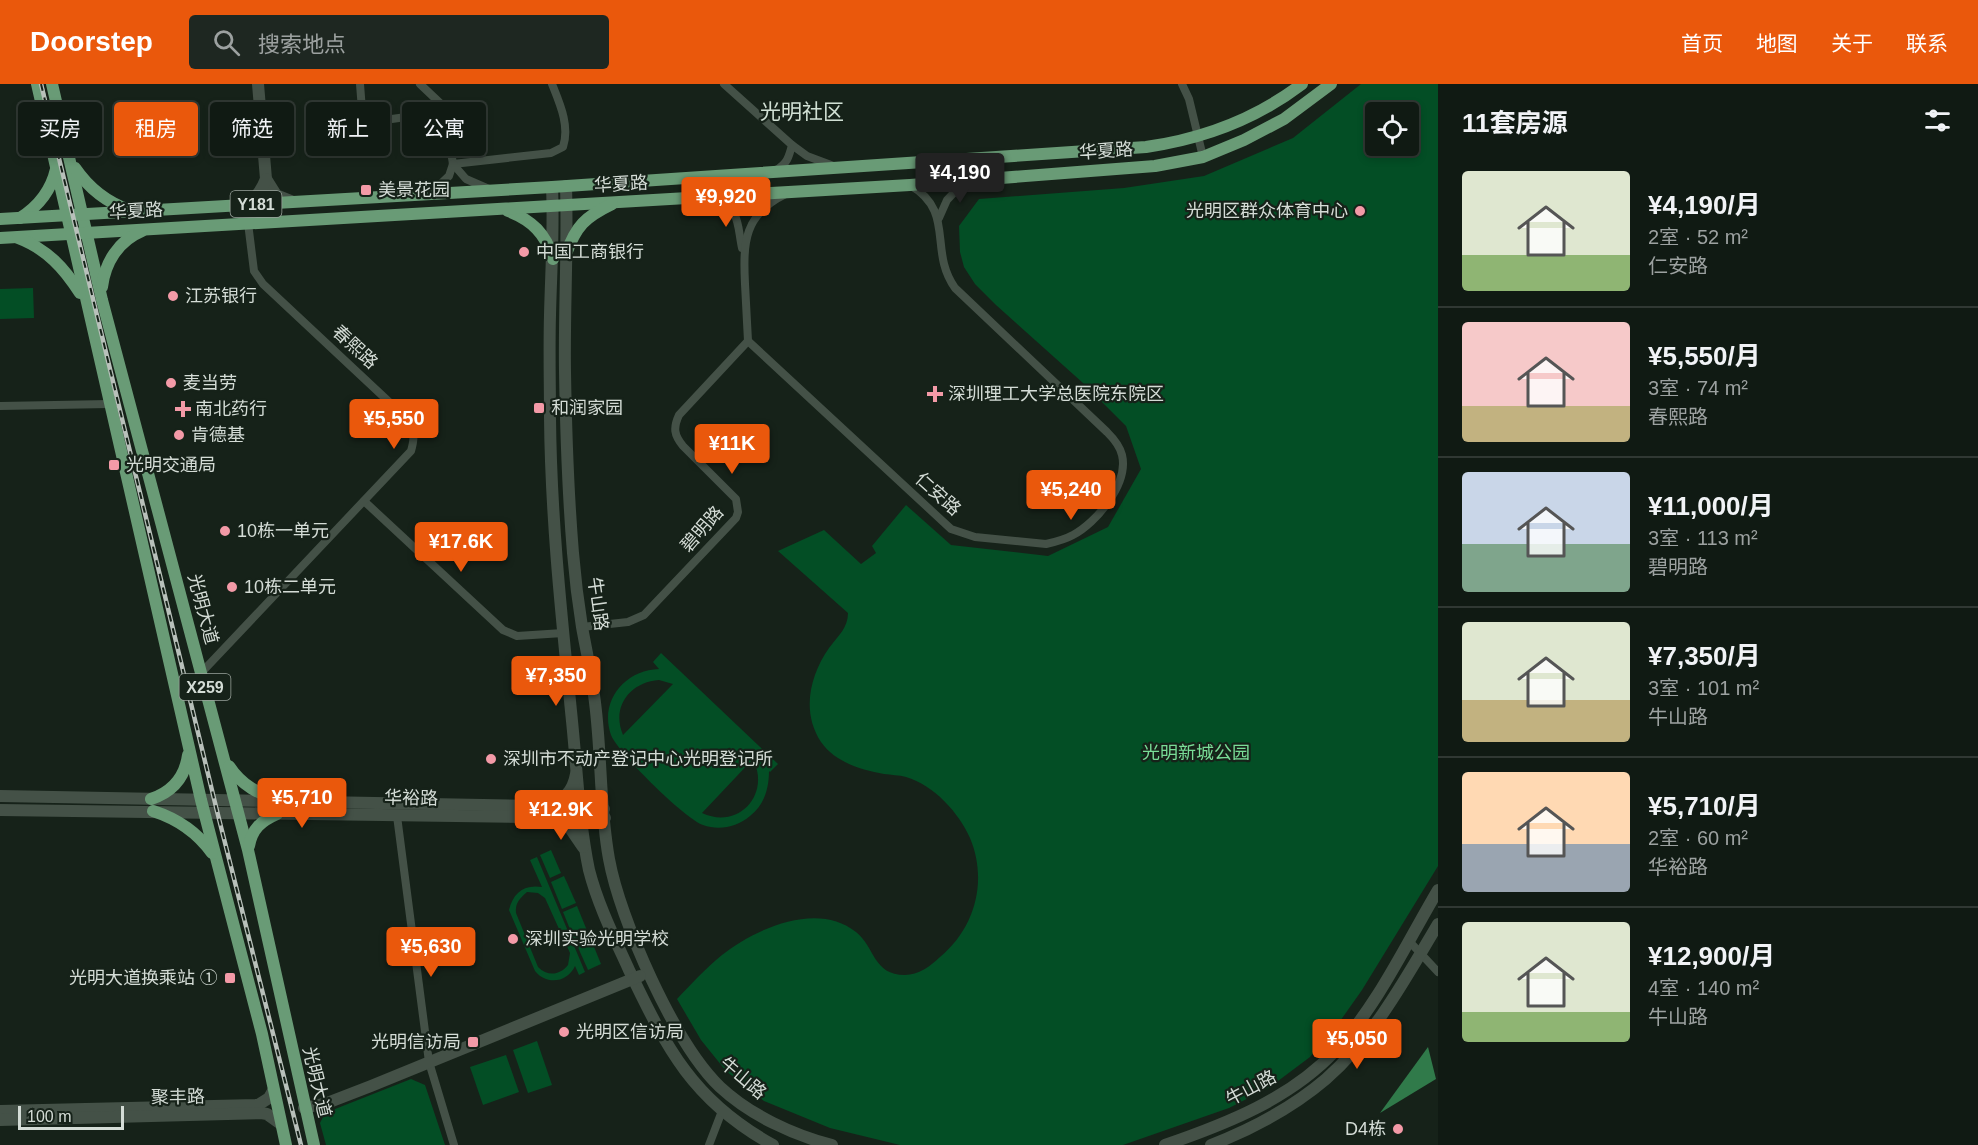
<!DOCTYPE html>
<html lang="zh">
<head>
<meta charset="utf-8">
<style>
	:root { --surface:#101a13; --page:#1e2721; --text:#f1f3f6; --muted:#9ca1a0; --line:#303833; --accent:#ea580c }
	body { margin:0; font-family:Helvetica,"Noto Sans SC",sans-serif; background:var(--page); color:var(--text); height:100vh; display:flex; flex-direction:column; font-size:22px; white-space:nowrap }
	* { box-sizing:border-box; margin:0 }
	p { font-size:20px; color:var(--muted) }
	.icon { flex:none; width:33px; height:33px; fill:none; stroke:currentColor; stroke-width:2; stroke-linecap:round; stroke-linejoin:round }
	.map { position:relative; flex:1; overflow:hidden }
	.panel { display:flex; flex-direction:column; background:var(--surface); width:540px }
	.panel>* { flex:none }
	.hud { position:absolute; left:18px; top:18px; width:570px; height:54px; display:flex; gap:12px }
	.controls { position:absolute; left:1365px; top:18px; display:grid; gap:12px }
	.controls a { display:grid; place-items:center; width:54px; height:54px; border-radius:6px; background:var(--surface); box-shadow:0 3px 9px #0003,0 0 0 2px var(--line); font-size:30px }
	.scale { position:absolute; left:18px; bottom:15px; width:106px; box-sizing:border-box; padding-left:6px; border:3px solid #d4dcd6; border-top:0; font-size:16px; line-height:21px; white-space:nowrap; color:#d4dcd6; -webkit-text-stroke:4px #162219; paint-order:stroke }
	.price { position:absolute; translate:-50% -51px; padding:0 14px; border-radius:6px; background:var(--accent); color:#fff; font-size:20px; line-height:39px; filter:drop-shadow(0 2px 3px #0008) }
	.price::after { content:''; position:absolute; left:50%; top:36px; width:18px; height:14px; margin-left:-9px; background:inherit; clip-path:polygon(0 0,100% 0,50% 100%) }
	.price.selected { background:#222; color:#fff }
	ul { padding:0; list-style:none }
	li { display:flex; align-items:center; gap:18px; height:150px; padding:0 24px }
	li+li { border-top:2px solid var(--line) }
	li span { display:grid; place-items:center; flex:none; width:168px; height:120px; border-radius:6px; color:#555 }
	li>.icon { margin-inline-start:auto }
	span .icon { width:72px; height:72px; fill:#fffc; stroke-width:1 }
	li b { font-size:26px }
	h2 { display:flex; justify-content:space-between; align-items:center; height:72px; padding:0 24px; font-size:26px }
	.tag { padding:0 21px; border-radius:6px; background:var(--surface); box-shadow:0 3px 9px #0003,0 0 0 2px var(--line); font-size:21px; line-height:54px }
	.tag.selected { background:var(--accent); color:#fff }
	header { display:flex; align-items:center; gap:36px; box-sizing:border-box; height:84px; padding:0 30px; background:var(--accent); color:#fff }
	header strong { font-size:28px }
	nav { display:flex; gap:33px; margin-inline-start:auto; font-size:21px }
	.search { width:420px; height:54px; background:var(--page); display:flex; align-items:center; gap:15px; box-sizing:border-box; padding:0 21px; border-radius:6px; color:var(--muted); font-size:22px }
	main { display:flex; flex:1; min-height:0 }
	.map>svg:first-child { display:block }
</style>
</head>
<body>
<header>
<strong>Doorstep</strong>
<div class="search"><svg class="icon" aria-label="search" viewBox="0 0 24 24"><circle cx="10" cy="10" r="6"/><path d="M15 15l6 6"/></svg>搜索地点</div>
<nav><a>首页</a><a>地图</a><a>关于</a><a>联系</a></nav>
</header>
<main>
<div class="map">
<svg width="1438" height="1061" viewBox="0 0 1438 1061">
	<rect width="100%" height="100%" fill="#162219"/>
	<g fill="#034e25" fill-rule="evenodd">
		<path d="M1361,0H1438V782L1362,906L1338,940L1310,973L1270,1003L1229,1024L1123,1061H900L830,1044L764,1017L726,987L701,956L677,915C691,900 706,884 722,871C756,844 818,817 856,848C875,863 873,891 905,891C918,891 931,882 940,873C975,844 988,797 970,754C959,729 934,701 906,693C899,691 891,691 884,690C861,686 835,678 821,658C801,628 810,591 829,564C838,552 848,544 848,529L778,467L824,446L861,480L876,469L872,462L906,421L951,461L1048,472L1108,443L1141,385L1126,342L1083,299L996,221L975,200L964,183L960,168L959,142L979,115L1124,104L1204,92L1293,54ZM1376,28H1408V62H1376Z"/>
		<polygon points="33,204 34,234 0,235 0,205"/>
		<path d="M661,569L778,680L770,688L769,687C769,705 764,721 750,732C737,743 719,747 703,741C685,735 618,669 611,651C599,617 625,586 659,585L653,578ZM659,596L673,600L623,651C611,623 630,598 659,596ZM753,675C771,711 738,746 702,729Z"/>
		<polygon points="551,766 561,789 550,794 540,771"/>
		<path d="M537,773L585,888L579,891L575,882C568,898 547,902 535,887L509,826C513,809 524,800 542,803L530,776ZM527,808L538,809L545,814L570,869L568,881C560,891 548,893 538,883L516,829C515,819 520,814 527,808Z"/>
		<polygon points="564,792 576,819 562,825 551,798"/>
		<polygon points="577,822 588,849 574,855 563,828"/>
		<polygon points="590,853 601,880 588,886 576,859"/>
		<polygon points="537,957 552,1001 528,1009 513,966"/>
		<polygon points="506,971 519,1008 483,1021 470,983"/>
		<polygon points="411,995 425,1001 445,1061 326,1061 320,1039 325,1029"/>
	</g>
	<polygon fill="#307a4a" points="1428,963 1436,995 1380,1029"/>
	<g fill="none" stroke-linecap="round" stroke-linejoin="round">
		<g stroke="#445147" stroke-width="8">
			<polyline points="360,0 363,39 442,28"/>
			<polyline points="420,0 440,19 447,43 453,80 449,92 431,109"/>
			<path d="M724,0L792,61C789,73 787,80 776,86"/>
			<polyline points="1182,0 1189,15 1203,73"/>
			<polyline points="792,61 807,72 831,81"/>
			<path d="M453,80L551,69L563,63C570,42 560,20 552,0"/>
			<polyline points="453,80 466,95 489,105"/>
			<path d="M714,114C741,125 737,141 742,164"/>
			<polyline points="939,134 947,116 966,96"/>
			<path d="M748,257L951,445L975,453L1046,460C1055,458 1064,456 1073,451C1096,439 1129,400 1122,371C1120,362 1114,355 1107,348L955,204C928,166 956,128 910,101"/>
			<polyline points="0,322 109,320"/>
			<polyline points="364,417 503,546 517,552 563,549"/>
			<path d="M582,543L628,538L644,531L736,434L738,428L736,415L683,362C674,351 673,344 679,331L748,257C747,238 746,219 745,200C743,158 744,130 786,110"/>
			<path d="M201,589L411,367C416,350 414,345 402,330L263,200L254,187L248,139"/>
			<polyline points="397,732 429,978 454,1061"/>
			<polyline points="1409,857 1438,888"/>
			<polyline points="709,1061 722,1027"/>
		</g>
		<g stroke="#445147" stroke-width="12">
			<polyline points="258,0 266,95 276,111 291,117"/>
			<path d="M566,102C568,164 564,226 565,288C566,348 568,409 573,469C575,493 578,518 582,543C586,565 591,588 594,611C602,665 599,721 609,775C620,836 675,960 720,1003C750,1031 793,1051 832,1061"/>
			<path d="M552,103C554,146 551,188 550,231C549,266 550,300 550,334C551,436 562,537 572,637C577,686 579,738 589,786C598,821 614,853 629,886C667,965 693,1017 773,1061"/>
			<path d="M243,121C255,115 261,108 266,95"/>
			<polyline points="0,712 539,722 566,725 604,725"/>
			<path d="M547,721C564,717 573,707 576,690"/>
			<polyline points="0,726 605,734"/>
			<polyline points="553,736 570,744 583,763"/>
			<polyline points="304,1024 327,1019 371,1002 640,892"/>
			<polyline points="0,1027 258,1021 269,1014 273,1007"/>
			<polyline points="0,1036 261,1029 267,1030 281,1040"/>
			<path d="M1165,1061C1226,1040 1290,1015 1335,967C1378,921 1406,860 1438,806"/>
			<path d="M1211,1061C1252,1045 1292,1024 1326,995C1374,953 1406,894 1438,840"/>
		</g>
		<g stroke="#699b76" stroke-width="12">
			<polyline points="37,0 201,716 262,950 286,1061"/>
			<polyline points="52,0 102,216 248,766 314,1061"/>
			<path d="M75,84C88,103 106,118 129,126"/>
			<path d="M508,127C532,136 546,150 553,175"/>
			<path d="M20,134C39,122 51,107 56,85"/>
			<path d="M0,135L552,103L1146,63C1202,55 1256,35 1302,0"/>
			<polyline points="0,154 910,101 1155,82 1203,73 1244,56 1284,35 1331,0"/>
			<path d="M18,154C47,165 64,184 80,209"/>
			<path d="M566,170C576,142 585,133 612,120"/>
			<path d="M102,203C105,179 118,157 142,147"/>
			<path d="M229,682C242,702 259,710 281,717"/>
			<path d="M151,715C172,708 185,693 188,671"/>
			<path d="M153,727C178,735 197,748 212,769"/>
			<path d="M249,762C252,745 261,737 277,730"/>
		</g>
		<g stroke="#b8c0ba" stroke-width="4.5">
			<polyline id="rail" points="41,0 217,727 301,1061"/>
		</g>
		<use href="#rail" stroke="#162219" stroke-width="2" stroke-dasharray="7" stroke-linecap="butt"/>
	</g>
	<g fill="#f39aa7" stroke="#162219" stroke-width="2">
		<rect x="360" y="100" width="12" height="12" rx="3"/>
		<circle cx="1360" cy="127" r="6"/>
		<circle cx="524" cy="168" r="6"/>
		<circle cx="173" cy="212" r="6"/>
		<circle cx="171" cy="299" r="6"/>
		<path d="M932 301h6v6h6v6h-6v6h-6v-6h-6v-6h6z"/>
		<rect x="533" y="318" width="12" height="12" rx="3"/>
		<path d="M180 316h6v6h6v6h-6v6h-6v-6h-6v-6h6z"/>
		<circle cx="179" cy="351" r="6"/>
		<rect x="108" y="375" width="12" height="12" rx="3"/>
		<circle cx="225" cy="447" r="6"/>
		<circle cx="232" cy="503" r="6"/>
		<circle cx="491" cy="675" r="6"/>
		<circle cx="513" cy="855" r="6"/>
		<rect x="224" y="888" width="12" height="12" rx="3"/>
		<circle cx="564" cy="948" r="6"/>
		<rect x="467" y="952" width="12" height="12" rx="3"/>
		<circle cx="1398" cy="1045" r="6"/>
	</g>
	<g text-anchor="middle" stroke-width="4.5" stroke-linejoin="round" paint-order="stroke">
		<g fill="#162219" stroke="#9ba49d" stroke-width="1.5">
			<rect x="230.5" y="107" width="51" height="26" rx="4.5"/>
			<rect x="179.5" y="590" width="51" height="26" rx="4.5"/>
		</g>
		<g font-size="16" font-weight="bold" fill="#d4dcd6">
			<text x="256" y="126">Y181</text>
			<text x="205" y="609">X259</text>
		</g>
		<g font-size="18" fill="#d4dcd6" stroke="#162219">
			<text transform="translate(1106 67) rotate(-4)" y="6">华夏路</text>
			<text transform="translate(621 100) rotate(-3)" y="6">华夏路</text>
			<text transform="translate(136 127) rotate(-3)" y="6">华夏路</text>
			<text transform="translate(355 263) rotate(43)" y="6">春熙路</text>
			<text transform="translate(938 410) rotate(42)" y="6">仁安路</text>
			<text transform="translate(702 445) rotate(-49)" y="6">碧明路</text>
			<text transform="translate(598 520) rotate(82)" y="6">牛山路</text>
			<text transform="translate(203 525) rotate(75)" y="6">光明大道</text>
			<text transform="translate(411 714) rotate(1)" y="6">华裕路</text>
			<text transform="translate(743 994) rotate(40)" y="6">牛山路</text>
			<text transform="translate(317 998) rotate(77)" y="6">光明大道</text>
			<text transform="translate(1251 1004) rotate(-28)" y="6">牛山路</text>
			<text transform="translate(178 1013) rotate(-1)" y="6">聚丰路</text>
		</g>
		<g font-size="18" fill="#d4dcd6" stroke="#162219" text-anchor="start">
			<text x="378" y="112">美景花园</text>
			<text x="1348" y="133" text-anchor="end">光明区群众体育中心</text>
			<text x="536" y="174">中国工商银行</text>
			<text x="185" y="218">江苏银行</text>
			<text x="183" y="305">麦当劳</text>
			<text x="948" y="316">深圳理工大学总医院东院区</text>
			<text x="551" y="330">和润家园</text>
			<text x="195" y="331">南北药行</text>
			<text x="191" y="357">肯德基</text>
			<text x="126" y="387">光明交通局</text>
			<text x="237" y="453">10栋一单元</text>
			<text x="244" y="509">10栋二单元</text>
			<text x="503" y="681">深圳市不动产登记中心光明登记所</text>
			<text x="525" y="861">深圳实验光明学校</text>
			<text x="218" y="900" text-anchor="end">光明大道换乘站 ①</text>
			<text x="576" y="954">光明区信访局</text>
			<text x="461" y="964" text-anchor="end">光明信访局</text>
			<text x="1386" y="1051" text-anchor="end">D4栋</text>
		</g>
		<g font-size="18" fill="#79dd97" stroke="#162219">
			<text x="1196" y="675">光明新城公园</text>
		</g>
		<g font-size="21" fill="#d1e0d4" stroke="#162219">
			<text x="802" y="35">光明社区</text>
		</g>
	</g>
</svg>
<div class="controls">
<a><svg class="icon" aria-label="locate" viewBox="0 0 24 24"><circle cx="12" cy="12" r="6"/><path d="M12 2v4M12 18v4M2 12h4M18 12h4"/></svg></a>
</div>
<div class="scale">100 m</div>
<b class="price selected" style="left:960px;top:120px">¥4,190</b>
<b class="price" style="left:726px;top:144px">¥9,920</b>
<b class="price" style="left:394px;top:366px">¥5,550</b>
<b class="price" style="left:732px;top:391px">¥11K</b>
<b class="price" style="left:1071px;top:437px">¥5,240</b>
<b class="price" style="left:461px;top:489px">¥17.6K</b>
<b class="price" style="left:556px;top:623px">¥7,350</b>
<b class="price" style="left:302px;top:745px">¥5,710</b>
<b class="price" style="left:561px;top:757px">¥12.9K</b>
<b class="price" style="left:431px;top:894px">¥5,630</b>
<b class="price" style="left:1357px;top:986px">¥5,050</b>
<div class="hud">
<a class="tag">买房</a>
<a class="tag selected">租房</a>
<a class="tag">筛选</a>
<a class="tag">新上</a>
<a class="tag">公寓</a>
</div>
</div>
<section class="panel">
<h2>11套房源<svg class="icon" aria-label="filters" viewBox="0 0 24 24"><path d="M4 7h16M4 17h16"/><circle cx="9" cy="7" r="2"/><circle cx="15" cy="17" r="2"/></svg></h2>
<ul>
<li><span style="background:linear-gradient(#dfe7d0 70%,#8fb573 0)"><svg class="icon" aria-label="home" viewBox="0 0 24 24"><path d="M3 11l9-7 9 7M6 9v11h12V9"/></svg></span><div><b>¥4,190/月</b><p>2室 · 52 m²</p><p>仁安路</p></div></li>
<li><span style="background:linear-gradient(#f6c9c9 70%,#c2b280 0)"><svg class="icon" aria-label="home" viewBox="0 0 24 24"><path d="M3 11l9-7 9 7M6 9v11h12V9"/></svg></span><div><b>¥5,550/月</b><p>3室 · 74 m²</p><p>春熙路</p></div></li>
<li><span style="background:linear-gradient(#c9d6e8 60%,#7fa58c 0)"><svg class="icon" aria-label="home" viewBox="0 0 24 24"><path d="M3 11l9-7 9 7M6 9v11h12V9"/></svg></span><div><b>¥11,000/月</b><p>3室 · 113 m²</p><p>碧明路</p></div></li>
<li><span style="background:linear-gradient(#dfe7d0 65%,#c2b280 0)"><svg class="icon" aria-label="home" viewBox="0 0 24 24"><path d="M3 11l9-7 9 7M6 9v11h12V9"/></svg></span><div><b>¥7,350/月</b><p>3室 · 101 m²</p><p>牛山路</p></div></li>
<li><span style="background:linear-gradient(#ffd9b3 60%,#9aa5b1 0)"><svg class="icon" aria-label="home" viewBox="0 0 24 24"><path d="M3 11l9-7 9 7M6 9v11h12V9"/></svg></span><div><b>¥5,710/月</b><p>2室 · 60 m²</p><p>华裕路</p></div></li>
<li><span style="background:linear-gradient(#dfe7d0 75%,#8fb573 0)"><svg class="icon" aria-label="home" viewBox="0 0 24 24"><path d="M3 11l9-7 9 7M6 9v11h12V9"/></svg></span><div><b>¥12,900/月</b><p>4室 · 140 m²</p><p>牛山路</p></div></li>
</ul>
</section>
</main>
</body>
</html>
